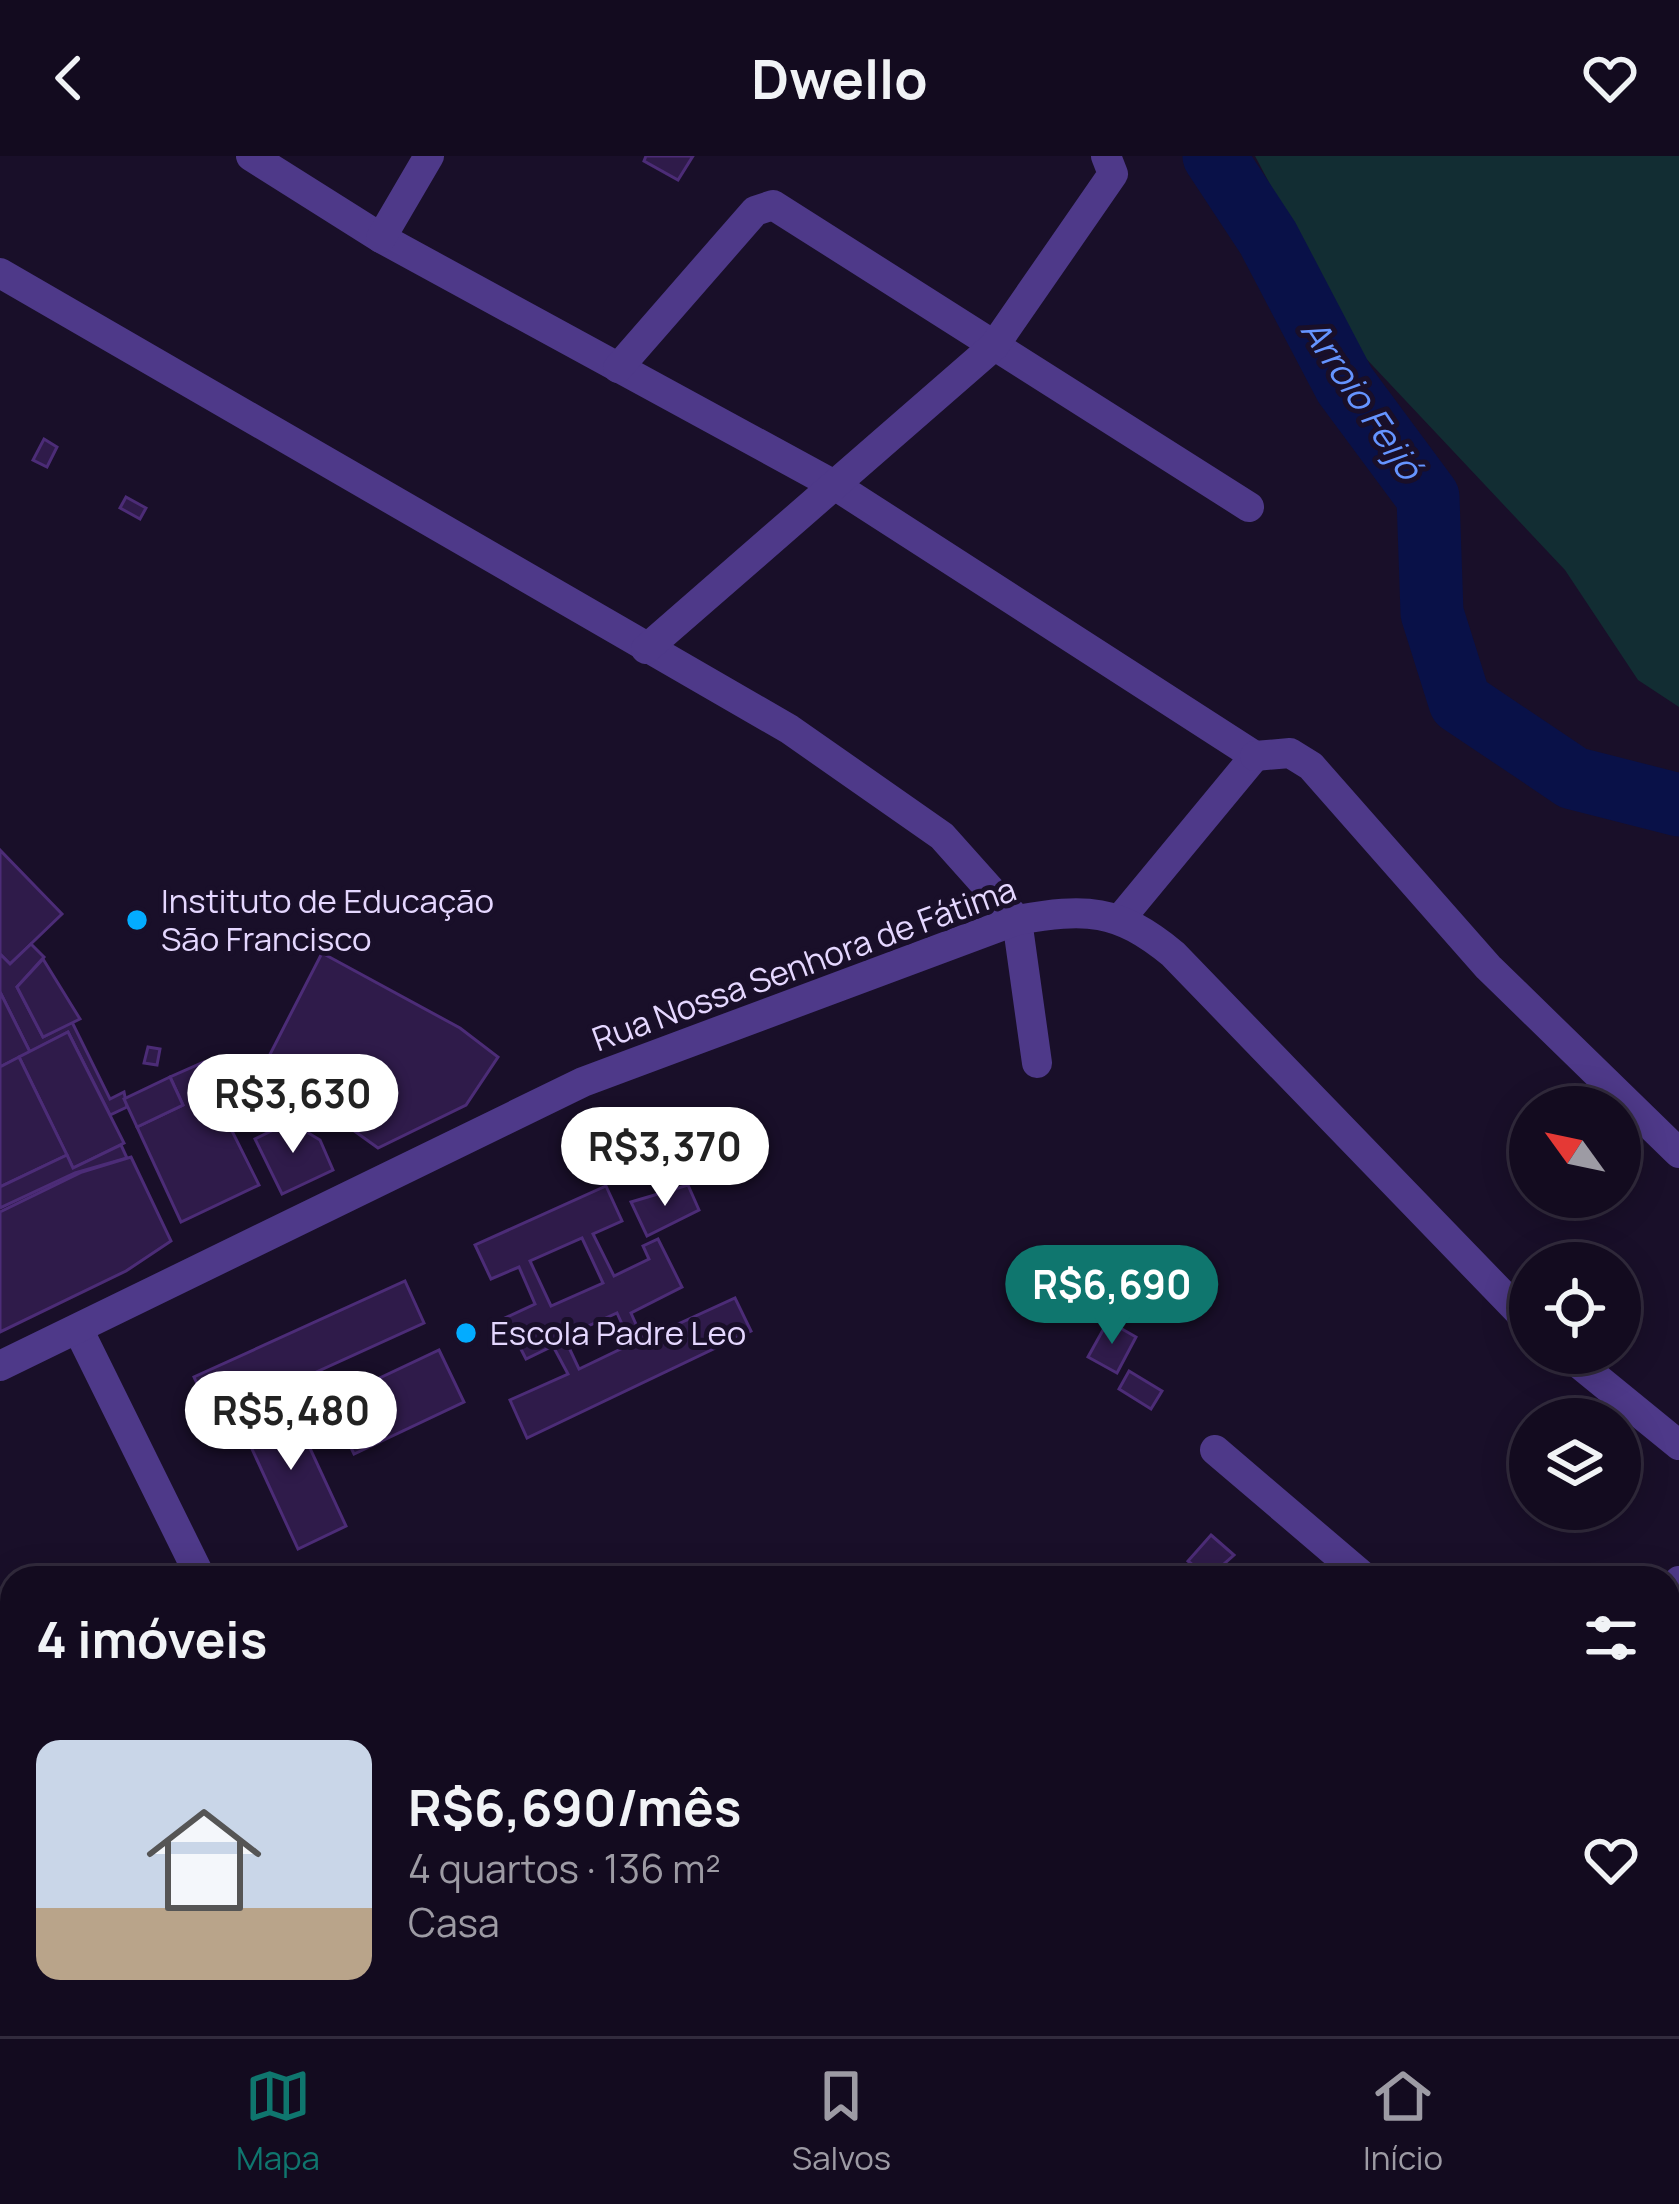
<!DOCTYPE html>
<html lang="pt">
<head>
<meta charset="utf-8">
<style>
	:root { --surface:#130b1f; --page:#20192c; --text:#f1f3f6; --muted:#9d9ba4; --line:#322b3d; --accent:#0f766e }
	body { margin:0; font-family:Manrope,sans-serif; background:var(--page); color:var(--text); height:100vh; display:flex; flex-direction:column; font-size:45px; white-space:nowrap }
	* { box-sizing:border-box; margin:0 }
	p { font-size:39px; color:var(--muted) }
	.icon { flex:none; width:66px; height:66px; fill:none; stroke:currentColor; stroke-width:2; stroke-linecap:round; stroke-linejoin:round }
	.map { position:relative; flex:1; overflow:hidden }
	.side { position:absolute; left:0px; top:1410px; width:1680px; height:471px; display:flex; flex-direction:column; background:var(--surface); border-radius:36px 36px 0 0; box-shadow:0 6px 30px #0003,0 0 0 3px var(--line) }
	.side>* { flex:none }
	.needle { width:78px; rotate:303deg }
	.controls { position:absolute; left:1509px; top:930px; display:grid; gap:24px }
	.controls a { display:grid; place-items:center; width:132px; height:132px; border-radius:50%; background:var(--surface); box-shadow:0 6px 30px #0003,0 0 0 3px var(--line); font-size:60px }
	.price { position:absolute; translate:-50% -102px; padding:0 27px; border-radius:42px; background:#fff; color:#222; font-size:39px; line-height:78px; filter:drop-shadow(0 3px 6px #0008) }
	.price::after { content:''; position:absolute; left:50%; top:72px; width:36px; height:27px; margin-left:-18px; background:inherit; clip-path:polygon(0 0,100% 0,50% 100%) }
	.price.current { background:var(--accent); color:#fff }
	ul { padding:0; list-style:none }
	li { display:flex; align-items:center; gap:36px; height:300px; padding:0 36px }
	li span { display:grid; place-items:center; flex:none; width:336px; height:240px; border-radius:24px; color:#555 }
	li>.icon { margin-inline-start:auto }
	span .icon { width:144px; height:144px; fill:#fffc; stroke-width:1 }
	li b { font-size:51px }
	h2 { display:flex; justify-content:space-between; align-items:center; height:144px; padding:0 36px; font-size:51px }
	header { display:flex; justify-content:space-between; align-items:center; height:156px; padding:0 36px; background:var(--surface); font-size:54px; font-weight:700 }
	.menu { display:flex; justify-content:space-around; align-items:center; height:168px; border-top:3px solid var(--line); background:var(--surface); font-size:33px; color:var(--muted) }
	.menu a { display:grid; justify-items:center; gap:6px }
	.menu .current { color:var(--accent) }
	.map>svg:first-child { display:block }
</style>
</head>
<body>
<header><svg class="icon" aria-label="back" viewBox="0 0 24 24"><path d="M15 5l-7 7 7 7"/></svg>Dwello<svg class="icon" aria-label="heart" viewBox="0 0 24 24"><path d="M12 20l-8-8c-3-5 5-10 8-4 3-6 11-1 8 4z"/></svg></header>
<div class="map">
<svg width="1679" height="1880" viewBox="0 0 1679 1880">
	<rect width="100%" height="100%" fill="#190f29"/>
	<polygon fill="#122d33" points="1255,0 1679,0 1679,551 1638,524 1565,414 1358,194"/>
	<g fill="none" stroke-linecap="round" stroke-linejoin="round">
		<polyline stroke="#091148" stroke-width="63" points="1214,0 1268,82 1345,229 1428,341 1432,457 1460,546 1573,622 1679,649"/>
	</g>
	<g fill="#2f1b4a" stroke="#4c2c77" stroke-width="3" fill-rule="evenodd">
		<polygon points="646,0 693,0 678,24 644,5"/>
		<polygon points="44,283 57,291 47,311 33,304"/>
		<polygon points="126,341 146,352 140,363 120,352"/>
		<polygon points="0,694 62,758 10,808 0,798"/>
		<polygon points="31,788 44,801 17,831 43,881 72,866 110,943 124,936 127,951 110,959 68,876 30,896 0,836 0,798 10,808"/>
		<polygon points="322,797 460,872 498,901 466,949 378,992 264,910"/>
		<polygon points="43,803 80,863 43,881 17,831"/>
		<polygon points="0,836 30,896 0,911"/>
		<polygon points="68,876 124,987 73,1012 19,901"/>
		<polygon points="148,891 160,893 157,909 144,907"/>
		<polygon points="19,901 67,999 0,1031 0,911"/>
		<polygon points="204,906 216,913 227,935 215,941 259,1029 181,1066 137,971 183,949 170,921"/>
		<polygon points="170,921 183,949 137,971 124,943"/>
		<polygon points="290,966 320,984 333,1014 282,1038 255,983"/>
		<polygon points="121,989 127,1002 75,1017 0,1052 0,1031 67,999 73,1012"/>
		<polygon points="131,1001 171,1085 126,1115 0,1176 0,1056 82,1016"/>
		<polygon points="688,1029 699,1054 647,1080 631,1046"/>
		<path d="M606,1030L622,1065L593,1078L614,1120L649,1103L643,1090L658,1083L682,1131L631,1157L643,1184L735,1142L751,1175L527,1282L510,1244L568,1218L553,1190L526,1203L505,1162L535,1148L519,1111L491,1123L475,1089ZM582,1082L603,1127L551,1150L530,1105ZM617,1157L631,1188L579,1213L564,1181Z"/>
		<polygon points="405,1125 424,1167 213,1263 194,1221"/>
		<polygon points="1108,1165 1136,1181 1117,1217 1088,1201"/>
		<polygon points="439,1194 464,1246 354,1298 329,1246"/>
		<polygon points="1129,1215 1162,1235 1151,1253 1119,1233"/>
		<polygon points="318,1239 332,1267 314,1276 300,1247"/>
		<polygon points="253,1245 260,1260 289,1247 346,1370 298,1393 234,1254"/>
		<polygon points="1211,1379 1234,1399 1208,1422 1188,1405"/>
		<polygon points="770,1869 763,1880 727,1880 731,1875 723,1870"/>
		<polygon points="800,1869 812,1869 828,1880 793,1880"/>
		<polygon points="857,1869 903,1869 896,1880 860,1880 853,1875"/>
		<polygon points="935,1869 952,1880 927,1880"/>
		<polygon points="1034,1869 1049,1879 1065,1869 1113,1869 1106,1880 1089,1873 1085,1880 1027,1880"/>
		<polygon points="1113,1869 1138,1869 1155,1880 1106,1880"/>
	</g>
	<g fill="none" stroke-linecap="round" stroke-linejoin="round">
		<g stroke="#4e3989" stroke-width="30">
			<polyline points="251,0 381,82 836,330 1255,600 1121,762"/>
			<polyline points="381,82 429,0"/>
			<polyline points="0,117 789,573 942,680 1017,764 1037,907"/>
			<polyline points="618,212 755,55 773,49 1249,351"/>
			<polyline points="646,493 994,190 1113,18 1106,0"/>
			<polyline points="1255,600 1290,597 1311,610 1488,811 1679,997"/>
			<polyline points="79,1175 201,1422"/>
			<polyline points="1566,1197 1679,1289"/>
			<path d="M0,1210L583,926L1017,764C1086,752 1117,752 1173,798L1530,1167"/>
			<polyline points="1215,1294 1365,1422"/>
			<polyline points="1668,1438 1679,1425"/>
			<polyline points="0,1624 12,1619"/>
			<polyline points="361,1869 373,1880"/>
			<polyline points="1249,1869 1266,1880"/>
			<polyline points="418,1880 444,1869"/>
		</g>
	</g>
	<g fill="#03acff" stroke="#190f29" stroke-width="4.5">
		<circle cx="137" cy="764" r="12"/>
		<circle cx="466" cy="1177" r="12"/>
	</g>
	<g text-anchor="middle" stroke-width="10" stroke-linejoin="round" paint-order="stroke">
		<g font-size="33" fill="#e5d7ff" stroke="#190f29" text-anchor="start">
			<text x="161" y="757">Instituto de Educação<tspan x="161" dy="38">São Francisco</tspan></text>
			<text x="490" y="1189">Escola Padre Leo</text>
		</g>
		<g font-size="33" fill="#e5d7ff" stroke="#190f29">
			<text transform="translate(804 808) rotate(-20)" y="12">Rua Nossa Senhora de Fátima</text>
		</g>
		<g font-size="36" font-style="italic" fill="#6594ff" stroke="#190f29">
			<text transform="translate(1362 243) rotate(56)" y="13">Arroio Feijó</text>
		</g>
	</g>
</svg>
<div class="controls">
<a><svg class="needle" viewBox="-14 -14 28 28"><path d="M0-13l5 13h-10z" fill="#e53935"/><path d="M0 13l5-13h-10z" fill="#9d9ba4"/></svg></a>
<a><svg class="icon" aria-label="locate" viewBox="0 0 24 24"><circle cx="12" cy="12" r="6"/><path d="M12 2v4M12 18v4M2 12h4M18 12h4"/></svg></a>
<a><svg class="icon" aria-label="layers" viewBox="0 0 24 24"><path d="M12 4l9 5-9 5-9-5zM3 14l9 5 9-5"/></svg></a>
</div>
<b class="price" style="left:293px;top:1000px">R$3,630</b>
<b class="price" style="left:665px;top:1053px">R$3,370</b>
<b class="price current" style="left:1112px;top:1191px">R$6,690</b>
<b class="price" style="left:291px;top:1317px">R$5,480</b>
<section class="side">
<h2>4 imóveis<svg class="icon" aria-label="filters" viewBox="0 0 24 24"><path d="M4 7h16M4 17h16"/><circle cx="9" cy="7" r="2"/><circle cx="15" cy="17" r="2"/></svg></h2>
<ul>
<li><span style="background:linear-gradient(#c9d6e8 70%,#b9a48a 0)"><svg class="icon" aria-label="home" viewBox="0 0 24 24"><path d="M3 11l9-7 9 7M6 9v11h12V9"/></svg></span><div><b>R$6,690/mês</b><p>4 quartos · 136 m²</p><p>Casa</p></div><svg class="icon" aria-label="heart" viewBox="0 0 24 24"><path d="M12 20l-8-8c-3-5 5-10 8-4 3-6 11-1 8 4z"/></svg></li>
</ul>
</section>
</div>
<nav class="menu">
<a class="current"><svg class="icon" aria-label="map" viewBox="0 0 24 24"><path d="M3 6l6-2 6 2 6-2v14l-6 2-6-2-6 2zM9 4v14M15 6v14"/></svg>Mapa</a>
<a><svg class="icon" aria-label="saved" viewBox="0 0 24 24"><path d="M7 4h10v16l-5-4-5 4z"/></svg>Salvos</a>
<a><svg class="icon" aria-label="home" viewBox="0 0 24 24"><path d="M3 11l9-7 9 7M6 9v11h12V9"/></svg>Início</a>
</nav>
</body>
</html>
